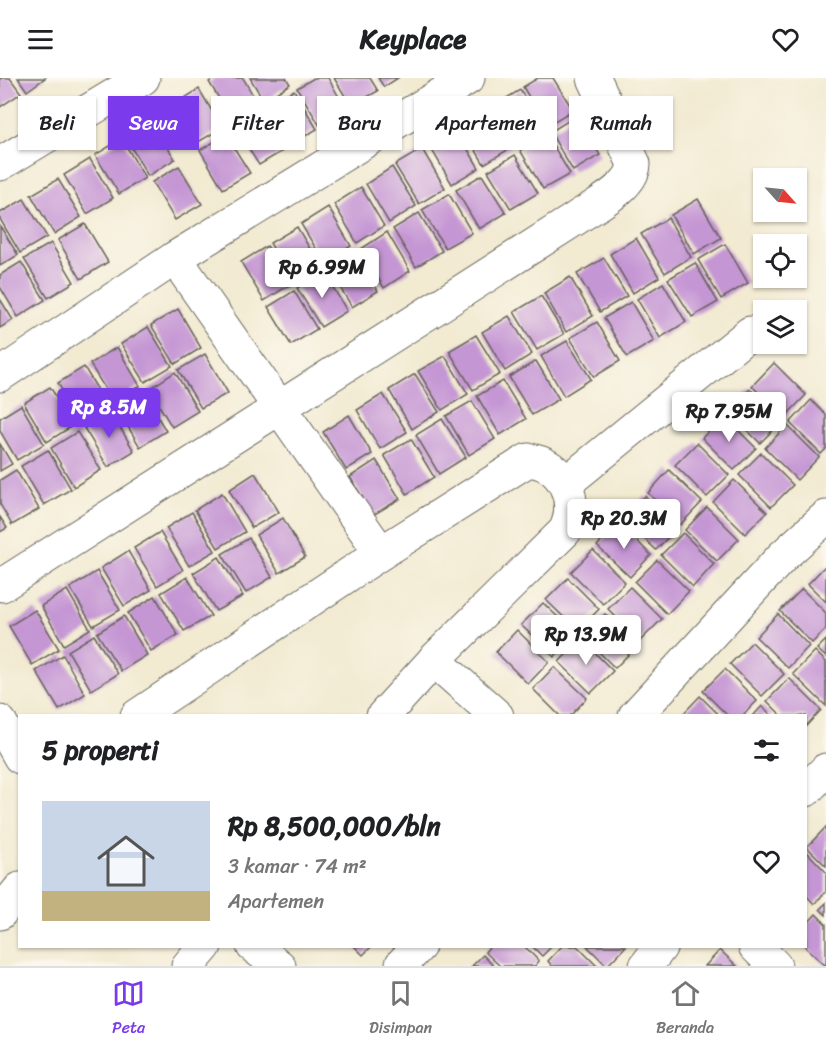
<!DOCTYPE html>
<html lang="id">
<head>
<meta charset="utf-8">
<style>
	:root { --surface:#fff; --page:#f2f2f2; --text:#202124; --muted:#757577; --line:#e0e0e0; --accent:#7c3aed }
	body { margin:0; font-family:Sriracha,sans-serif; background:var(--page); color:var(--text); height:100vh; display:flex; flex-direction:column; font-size:22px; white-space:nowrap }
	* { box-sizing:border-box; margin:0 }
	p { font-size:20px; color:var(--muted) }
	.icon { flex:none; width:33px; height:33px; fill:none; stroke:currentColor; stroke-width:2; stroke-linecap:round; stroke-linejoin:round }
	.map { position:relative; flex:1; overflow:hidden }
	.panel { position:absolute; left:18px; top:636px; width:789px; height:234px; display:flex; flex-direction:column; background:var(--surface); border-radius:0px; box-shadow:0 2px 4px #0004 }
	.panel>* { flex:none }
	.hud { position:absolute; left:18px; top:18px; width:790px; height:54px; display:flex; gap:12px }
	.needle { width:39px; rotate:117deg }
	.fabs { position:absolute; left:753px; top:90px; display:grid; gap:12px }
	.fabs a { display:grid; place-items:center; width:54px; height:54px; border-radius:0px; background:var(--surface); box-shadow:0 2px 4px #0004; font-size:30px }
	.price { position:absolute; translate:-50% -51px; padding:0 14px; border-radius:6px; background:#fff; color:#222; font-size:20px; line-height:39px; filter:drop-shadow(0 2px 3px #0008) }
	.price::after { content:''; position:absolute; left:50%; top:36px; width:18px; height:14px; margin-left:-9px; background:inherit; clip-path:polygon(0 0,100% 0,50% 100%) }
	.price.current { background:var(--accent); color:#fff }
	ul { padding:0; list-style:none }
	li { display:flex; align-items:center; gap:18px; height:150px; padding:0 24px }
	li span { display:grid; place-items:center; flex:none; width:168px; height:120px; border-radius:0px; color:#555 }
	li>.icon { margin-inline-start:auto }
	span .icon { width:72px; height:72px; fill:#fffc; stroke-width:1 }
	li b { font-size:26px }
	h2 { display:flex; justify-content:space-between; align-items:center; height:72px; padding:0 24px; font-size:26px }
	.pill { padding:0 21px; border-radius:0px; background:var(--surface); box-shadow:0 2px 4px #0004; font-size:21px; line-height:54px }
	.pill.current { background:var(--accent); color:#fff }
	header { display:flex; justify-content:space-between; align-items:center; height:78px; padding:0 24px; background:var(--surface); font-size:27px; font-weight:700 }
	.menu { display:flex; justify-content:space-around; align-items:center; height:84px; border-top:2px solid var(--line); background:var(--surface); font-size:16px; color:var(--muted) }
	.menu a { display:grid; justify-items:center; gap:3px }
	.menu .current { color:var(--accent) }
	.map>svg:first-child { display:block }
</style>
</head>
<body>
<header><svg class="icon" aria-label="menu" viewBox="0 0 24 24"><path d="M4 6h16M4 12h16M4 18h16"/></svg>Keyplace<svg class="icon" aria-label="heart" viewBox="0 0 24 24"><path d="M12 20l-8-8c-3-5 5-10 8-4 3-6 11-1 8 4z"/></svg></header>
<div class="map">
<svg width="826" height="888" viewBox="0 0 826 888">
	<rect width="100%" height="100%" fill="#fbf7ec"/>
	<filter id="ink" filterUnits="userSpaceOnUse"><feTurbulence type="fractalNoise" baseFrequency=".0167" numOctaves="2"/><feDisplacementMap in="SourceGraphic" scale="12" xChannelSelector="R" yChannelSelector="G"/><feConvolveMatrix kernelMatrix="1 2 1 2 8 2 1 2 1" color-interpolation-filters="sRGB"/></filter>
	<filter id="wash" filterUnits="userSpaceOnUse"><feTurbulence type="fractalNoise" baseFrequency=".008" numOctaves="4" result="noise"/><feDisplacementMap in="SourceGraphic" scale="24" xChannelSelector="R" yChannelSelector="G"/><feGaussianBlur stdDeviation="1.35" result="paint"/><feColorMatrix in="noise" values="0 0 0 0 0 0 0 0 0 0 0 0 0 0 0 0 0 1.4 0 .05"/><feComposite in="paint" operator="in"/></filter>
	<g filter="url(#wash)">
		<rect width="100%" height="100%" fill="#f2ead1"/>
		<g id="blocks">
			<g fill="#c596d4">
				<polygon points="0,0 10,0 21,15 0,29"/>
				<polygon points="18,0 45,0 27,13"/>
				<polygon points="215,0 243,0 258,26 232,42 209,4"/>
				<polygon points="250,0 286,0 290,6 264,23"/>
				<polygon points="314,0 328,0 347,33 320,48 297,10"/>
				<polygon points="334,0 370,0 378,13 351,28"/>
				<polygon points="378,0 398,0 384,9"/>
				<polygon points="538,0 553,0 573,32 546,48 523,9"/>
				<polygon points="199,11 222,50 195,66 172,28"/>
				<polygon points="294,12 317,51 290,67 268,29"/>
				<polygon points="520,12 543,50 516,66 493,28"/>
				<polygon points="262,32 286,71 259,87 235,49"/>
				<polygon points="488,32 511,70 484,86 461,48"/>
				<polygon points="576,38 600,77 573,93 550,54"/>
				<polygon points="151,43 175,81 148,98 125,59"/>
				<polygon points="456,51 479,90 452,106 429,67"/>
				<polygon points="226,57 250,95 223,111 200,72"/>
				<polygon points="547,57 570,96 543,111 520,72"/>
				<polygon points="122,61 145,100 119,116 95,77"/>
				<polygon points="422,71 445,110 419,126 395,87"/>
				<polygon points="515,77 538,115 511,131 488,93"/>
				<polygon points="90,81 113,120 87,136 64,97"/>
				<polygon points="179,88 202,126 175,142 152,104"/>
				<polygon points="392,89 416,128 389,145 366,106"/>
				<polygon points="482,97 506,135 479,151 456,112"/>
				<polygon points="58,101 81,139 54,156 31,117"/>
				<polygon points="361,109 384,148 357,165 334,126"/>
				<polygon points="449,116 472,155 445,170 422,132"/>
				<polygon points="24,121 47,159 20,175 0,141 0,135"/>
				<polygon points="698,121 721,160 694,176 671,137"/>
				<polygon points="328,129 351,168 324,184 301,146"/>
				<polygon points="419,135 442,173 416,189 393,151"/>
				<polygon points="668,140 691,179 665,195 641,156"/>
				<polygon points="85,146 108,184 81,201 58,162"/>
				<polygon points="0,148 18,177 0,188"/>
				<polygon points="297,149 320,188 293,204 270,165"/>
				<polygon points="387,154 410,193 384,210 361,171"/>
				<polygon points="636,160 659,199 633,215 610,176"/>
				<polygon points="51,165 74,204 48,220 24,181"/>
				<polygon points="725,166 748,205 721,221 698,182"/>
				<polygon points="267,168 291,206 264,223 241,184"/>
				<polygon points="355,174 378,213 352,229 328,190"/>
				<polygon points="604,180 627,218 600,234 577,196"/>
				<polygon points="21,184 45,222 18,239 0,209 0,197"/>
				<polygon points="695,185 718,224 692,239 668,201"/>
				<polygon points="324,194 347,233 321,249 297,210"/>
				<polygon points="570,199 593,238 566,254 544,215"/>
				<polygon points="663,205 686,244 660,260 637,221"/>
				<polygon points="294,213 317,251 291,267 268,229"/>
				<polygon points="541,218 564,256 537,272 514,234"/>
				<polygon points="0,221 13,242 0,250"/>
				<polygon points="631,224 654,263 627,279 604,240"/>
				<polygon points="178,231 201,270 175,286 151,247"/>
				<polygon points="509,238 532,276 505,293 482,254"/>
				<polygon points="597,244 620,283 594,299 570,260"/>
				<polygon points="148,249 172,288 145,304 121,266"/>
				<polygon points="476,257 500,296 473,312 449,273"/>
				<polygon points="567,263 591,301 564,318 541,278"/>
				<polygon points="117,269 140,308 113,324 90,286"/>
				<polygon points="205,276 228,315 201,330 178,292"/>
				<polygon points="445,278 468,316 442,332 418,293"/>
				<polygon points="536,283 559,321 532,337 509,299"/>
				<polygon points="774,285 806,317 784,340 752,308"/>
				<polygon points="84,289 107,327 80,344 58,305"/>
				<polygon points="175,294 198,333 172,349 149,311"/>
				<polygon points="415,296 439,334 412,351 389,312"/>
				<polygon points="503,303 526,341 500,357 477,318"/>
				<polygon points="50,309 74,347 47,364 24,325"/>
				<polygon points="750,311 782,343 760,365 728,333"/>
				<polygon points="143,314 166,353 140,369 117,330"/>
				<polygon points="383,316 407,354 380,371 357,332"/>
				<polygon points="811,322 826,337 826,371 821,376 790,345"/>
				<polygon points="472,323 495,361 469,377 446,338"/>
				<polygon points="21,327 44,366 17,382 0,353 0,340"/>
				<polygon points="111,334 134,373 108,389 84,350"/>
				<polygon points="349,337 372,376 346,392 323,354"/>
				<polygon points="724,338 756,370 734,392 702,360"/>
				<polygon points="442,341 466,379 439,396 416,357"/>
				<polygon points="787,347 819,379 797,402 765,370"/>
				<polygon points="77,354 101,392 74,409 51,370"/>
				<polygon points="411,361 434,399 407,416 384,377"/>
				<polygon points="697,365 729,397 707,419 675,387"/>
				<polygon points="0,366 12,386 0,393"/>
				<polygon points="48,372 71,411 44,427 21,388"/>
				<polygon points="761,375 793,407 771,429 739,397"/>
				<polygon points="376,382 400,421 373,437 350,399"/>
				<polygon points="16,392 39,431 12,447 0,426 0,402"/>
				<polygon points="669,392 702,424 680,447 648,415"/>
				<polygon points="255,395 279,434 252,450 229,412"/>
				<polygon points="734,402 767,434 745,456 713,424"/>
				<polygon points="222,415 245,454 218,470 195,432"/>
				<polygon points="645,418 677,450 656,472 623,440"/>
				<polygon points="707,429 739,461 717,483 685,452"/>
				<polygon points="192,434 215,473 189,488 166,450"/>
				<polygon points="0,439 7,450 0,454"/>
				<polygon points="283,440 305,479 279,495 256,457"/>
				<polygon points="619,445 651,477 630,499 597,468"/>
				<polygon points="160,454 183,492 157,508 134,470"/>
				<polygon points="683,455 714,486 693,509 661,477"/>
				<polygon points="249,460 272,499 246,515 222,476"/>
				<polygon points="593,472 625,504 603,526 571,494"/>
				<polygon points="128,473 151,512 124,528 101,490"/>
				<polygon points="219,479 243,518 216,533 193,495"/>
				<polygon points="657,482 689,513 667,536 635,504"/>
				<polygon points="826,487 826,524 808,506"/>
				<polygon points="97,493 120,532 93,548 70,510"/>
				<polygon points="187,499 211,538 184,553 161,515"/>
				<polygon points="568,500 599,531 578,553 546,522"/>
				<polygon points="630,509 662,541 640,563 608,531"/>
				<polygon points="802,511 826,535 826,551 812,565 780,533"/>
				<polygon points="67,512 90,551 64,567 41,528"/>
				<polygon points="155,518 178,557 151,573 128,535"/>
				<polygon points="543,525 576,556 554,579 521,547"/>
				<polygon points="35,532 59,571 32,587 9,548"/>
				<polygon points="605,536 637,568 615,590 583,558"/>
				<polygon points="778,536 809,568 788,590 756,559"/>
				<polygon points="124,538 147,577 121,593 97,555"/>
				<polygon points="517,552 549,584 528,606 496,574"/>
				<polygon points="94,557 118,596 91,612 68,573"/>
				<polygon points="581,561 613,593 591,615 559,584"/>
				<polygon points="826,562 826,579 817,571"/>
				<polygon points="752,564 784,596 762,618 730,586"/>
				<polygon points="815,573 826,584 826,628 793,596"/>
				<polygon points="63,577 85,616 59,632 36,593"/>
				<polygon points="554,589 587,620 570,638 560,638 533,611"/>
				<polygon points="725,591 757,623 742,638 728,638 703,613"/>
				<polygon points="789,600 821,632 806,648 806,638 782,638 767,623"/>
				<polygon points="700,618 720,638 681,638"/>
				<polygon points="762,628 772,638 753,638"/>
				<polygon points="826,749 826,788 807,769"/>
				<polygon points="806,773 826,794 826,814 814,826 806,817"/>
				<polygon points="826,825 826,837 820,831"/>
				<polygon points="816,836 826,846 826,888 806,870 806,847"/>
				<polygon points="354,868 372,868 363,877"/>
				<polygon points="490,868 524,868 539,883 535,888 500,888 485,874"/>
				<polygon points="532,868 552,868 542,878"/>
				<polygon points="562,868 577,868 597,888 552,888 548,883"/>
				<polygon points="587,868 626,868 607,888"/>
				<polygon points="720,872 737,888 705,888"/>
				<polygon points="483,877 494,888 472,888"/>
			</g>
		</g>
	</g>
	<g filter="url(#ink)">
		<use href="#blocks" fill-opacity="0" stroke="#67645b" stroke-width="1.5"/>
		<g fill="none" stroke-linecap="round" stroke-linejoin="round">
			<g stroke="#67645b" stroke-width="35">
				<g id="minor">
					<polyline points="0,86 143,0"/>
					<polyline points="175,180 381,475"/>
					<polyline points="0,297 175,180 468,0"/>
					<polyline points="566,405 750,255"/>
					<path d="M2,507L575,141C593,128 633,110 634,86L594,0"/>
					<polyline points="434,582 497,638"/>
					<path d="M137,638L381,475L528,382C563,385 580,422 565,453L434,582L383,638"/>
					<polyline points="635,638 783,478 826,439"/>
					<polyline points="0,644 20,679"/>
					<polyline points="806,712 826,692"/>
					<polyline points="0,835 20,811"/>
					<polyline points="253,868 279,888"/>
					<polyline points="755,868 775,888"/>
					<polyline points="402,886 419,868"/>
					<polyline points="188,888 205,868"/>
					<polyline points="646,888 661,868"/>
				</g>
			</g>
			<use href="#minor" stroke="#fff" stroke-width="33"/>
		</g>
	</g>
</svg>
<div class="fabs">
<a><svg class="needle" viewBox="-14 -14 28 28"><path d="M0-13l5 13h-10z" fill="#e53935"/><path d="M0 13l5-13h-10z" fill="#757577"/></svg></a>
<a><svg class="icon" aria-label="locate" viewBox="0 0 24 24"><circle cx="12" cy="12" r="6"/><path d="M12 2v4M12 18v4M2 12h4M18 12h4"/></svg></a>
<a><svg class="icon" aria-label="layers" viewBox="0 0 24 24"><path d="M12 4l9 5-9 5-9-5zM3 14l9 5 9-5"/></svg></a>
</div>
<b class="price" style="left:322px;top:221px">Rp 6.99M</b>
<b class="price current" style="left:109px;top:361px">Rp 8.5M</b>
<b class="price" style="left:729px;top:365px">Rp 7.95M</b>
<b class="price" style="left:624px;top:472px">Rp 20.3M</b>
<b class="price" style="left:586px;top:588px">Rp 13.9M</b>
<div class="hud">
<a class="pill">Beli</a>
<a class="pill current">Sewa</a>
<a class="pill">Filter</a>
<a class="pill">Baru</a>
<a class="pill">Apartemen</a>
<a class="pill">Rumah</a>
</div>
<section class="panel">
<h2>5 properti<svg class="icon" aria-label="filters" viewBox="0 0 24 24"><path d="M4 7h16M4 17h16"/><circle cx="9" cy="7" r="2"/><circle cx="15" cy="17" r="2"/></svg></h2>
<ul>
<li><span style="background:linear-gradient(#c9d6e8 75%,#c2b280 0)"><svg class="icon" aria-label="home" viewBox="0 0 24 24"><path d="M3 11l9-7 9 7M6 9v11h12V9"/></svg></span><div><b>Rp 8,500,000/bln</b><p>3 kamar · 74 m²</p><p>Apartemen</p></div><svg class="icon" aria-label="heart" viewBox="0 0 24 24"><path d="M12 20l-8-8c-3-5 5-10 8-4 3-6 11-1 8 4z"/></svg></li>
</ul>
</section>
</div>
<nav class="menu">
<a class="current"><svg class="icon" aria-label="map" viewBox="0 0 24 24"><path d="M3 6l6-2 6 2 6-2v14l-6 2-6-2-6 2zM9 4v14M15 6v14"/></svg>Peta</a>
<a><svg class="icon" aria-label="saved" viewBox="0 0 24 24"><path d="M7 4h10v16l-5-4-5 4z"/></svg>Disimpan</a>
<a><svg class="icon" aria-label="home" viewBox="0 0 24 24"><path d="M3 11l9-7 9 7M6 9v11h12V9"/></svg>Beranda</a>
</nav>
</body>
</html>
